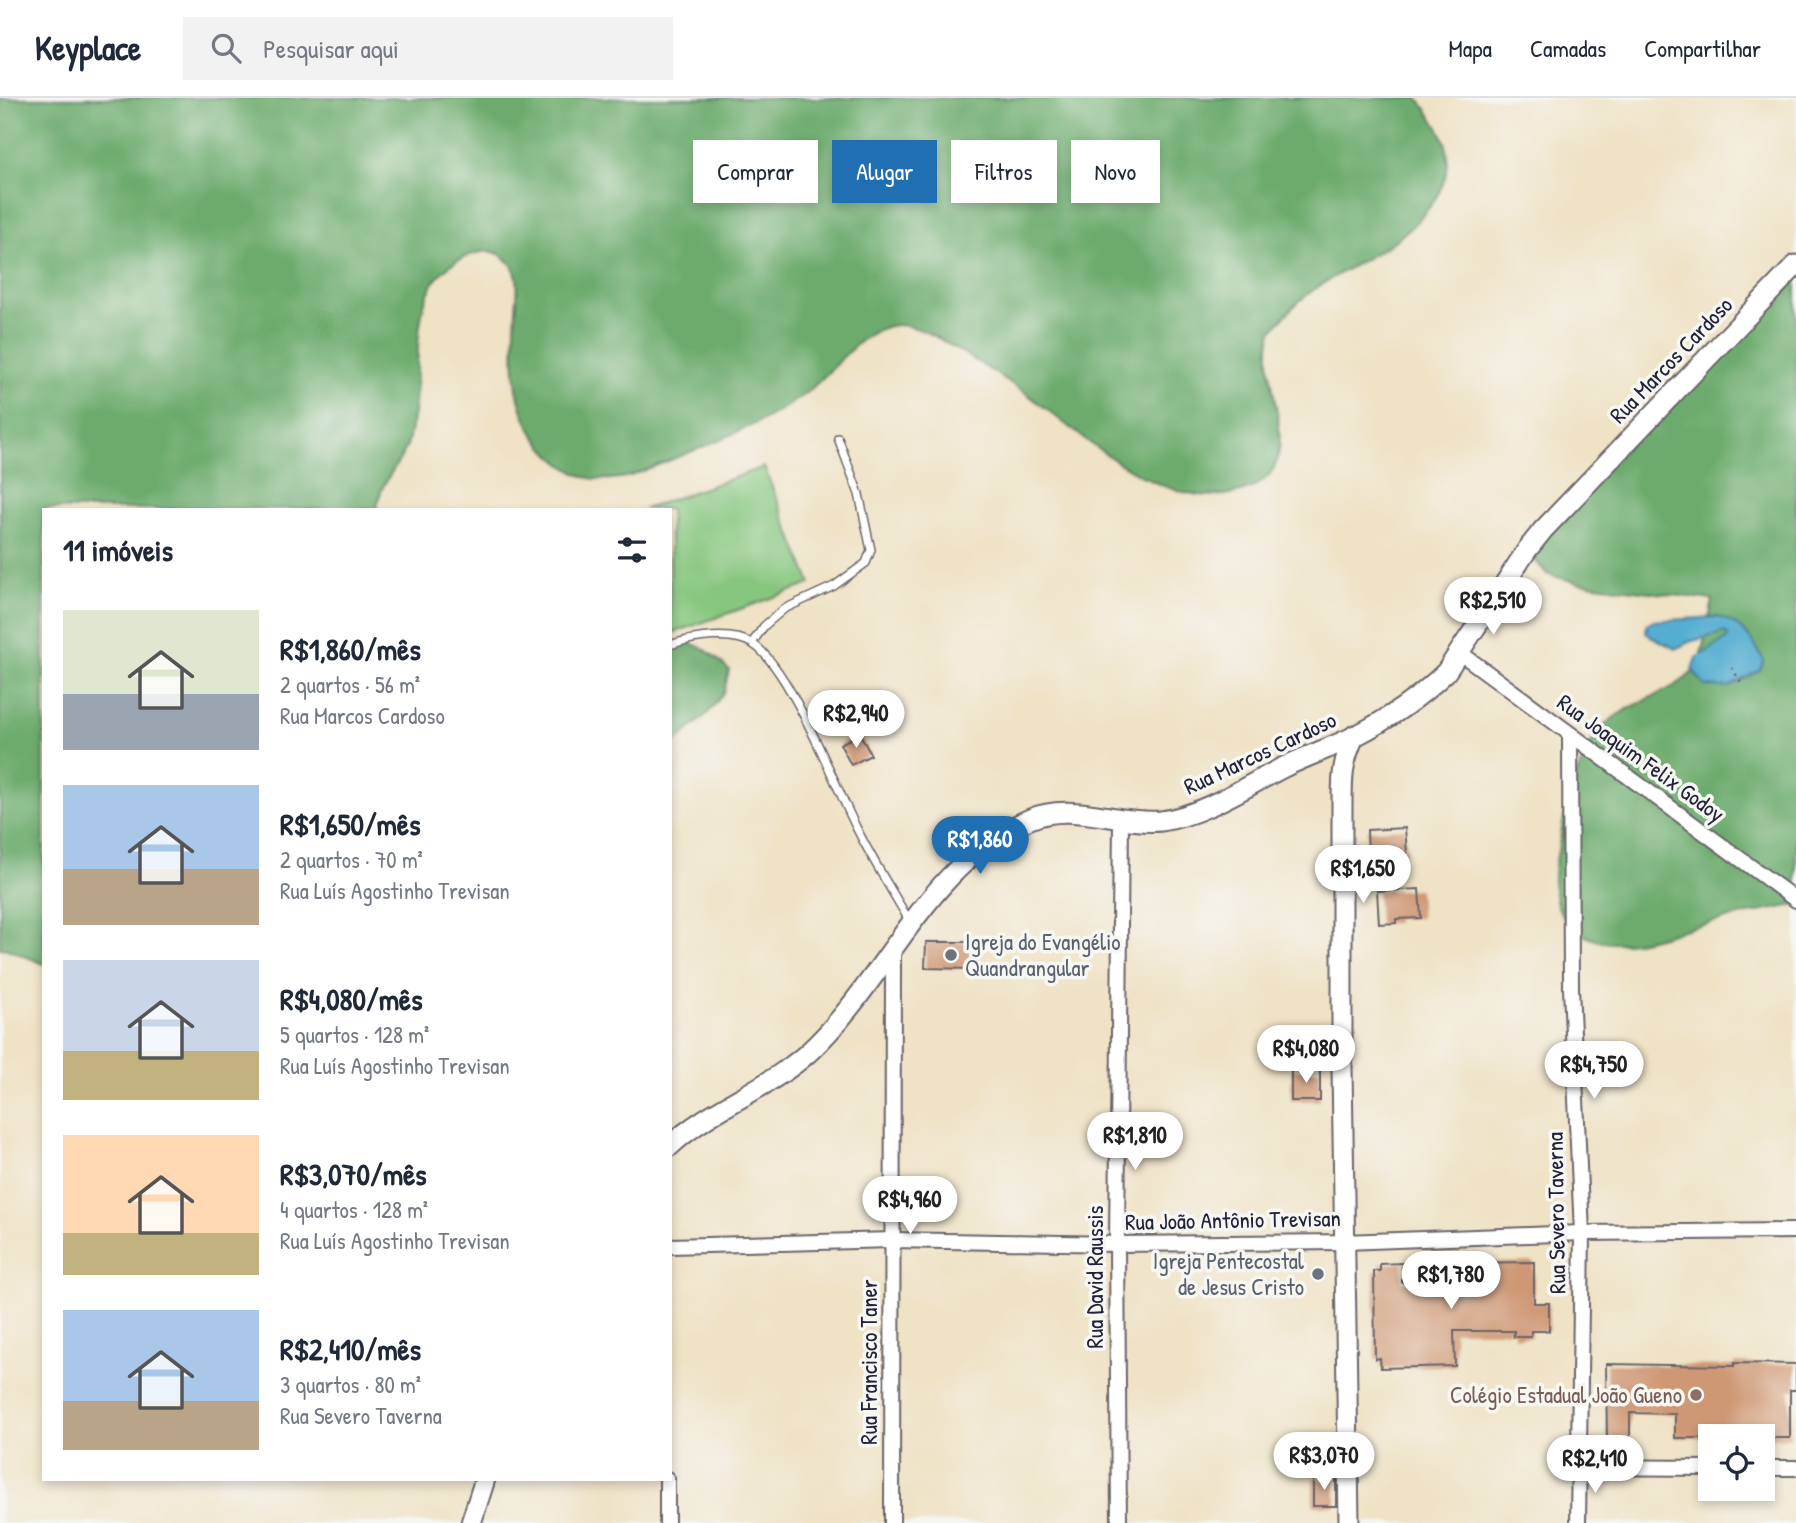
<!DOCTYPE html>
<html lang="pt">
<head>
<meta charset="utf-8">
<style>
	:root { --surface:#fff; --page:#f2f2f3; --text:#1f2937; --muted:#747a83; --line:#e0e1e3; --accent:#1f6fb2 }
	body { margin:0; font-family:"Patrick Hand",sans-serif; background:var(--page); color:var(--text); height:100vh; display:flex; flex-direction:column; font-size:26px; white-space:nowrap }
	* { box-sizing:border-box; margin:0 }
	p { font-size:23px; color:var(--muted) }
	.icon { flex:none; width:38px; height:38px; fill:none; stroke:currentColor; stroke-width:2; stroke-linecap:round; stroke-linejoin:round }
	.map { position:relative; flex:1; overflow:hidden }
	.drawer { position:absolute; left:42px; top:410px; width:630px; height:973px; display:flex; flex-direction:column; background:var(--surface); border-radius:0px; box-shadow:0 4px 10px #0003 }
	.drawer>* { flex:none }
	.guide { position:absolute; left:693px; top:42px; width:665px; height:63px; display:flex; gap:14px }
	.fabs { position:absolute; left:1698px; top:1326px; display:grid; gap:14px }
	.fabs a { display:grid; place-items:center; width:77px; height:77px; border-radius:0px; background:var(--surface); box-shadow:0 4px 10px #0003; font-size:35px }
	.price { position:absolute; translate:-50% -60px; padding:0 16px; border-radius:24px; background:#fff; color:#222; font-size:23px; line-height:46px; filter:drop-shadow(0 2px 4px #0008) }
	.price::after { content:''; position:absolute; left:50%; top:42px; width:21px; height:16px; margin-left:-10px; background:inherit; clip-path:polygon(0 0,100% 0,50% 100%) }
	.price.on { background:var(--accent); color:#fff }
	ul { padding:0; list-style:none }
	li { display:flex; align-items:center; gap:21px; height:175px; padding:0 21px }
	li span { display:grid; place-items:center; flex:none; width:196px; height:140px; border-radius:0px; color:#555 }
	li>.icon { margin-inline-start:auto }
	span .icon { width:84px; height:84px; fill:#fffc; stroke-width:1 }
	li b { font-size:30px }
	h2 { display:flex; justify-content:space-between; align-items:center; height:84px; padding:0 21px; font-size:30px }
	.pill { padding:0 24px; border-radius:0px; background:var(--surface); box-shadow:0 4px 10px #0003; font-size:24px; line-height:63px }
	.pill.on { background:var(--accent); color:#fff }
	header { display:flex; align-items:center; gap:42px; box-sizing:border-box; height:98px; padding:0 35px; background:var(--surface); border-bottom:2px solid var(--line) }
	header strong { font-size:33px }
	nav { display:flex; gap:38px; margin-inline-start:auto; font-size:24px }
	.search { width:490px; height:63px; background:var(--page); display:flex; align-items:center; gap:18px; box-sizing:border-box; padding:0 24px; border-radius:0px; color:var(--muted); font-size:26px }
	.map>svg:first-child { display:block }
</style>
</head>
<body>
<header>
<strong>Keyplace</strong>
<div class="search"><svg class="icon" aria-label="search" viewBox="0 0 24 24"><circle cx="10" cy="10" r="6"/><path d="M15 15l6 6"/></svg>Pesquisar aqui</div>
<nav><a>Mapa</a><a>Camadas</a><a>Compartilhar</a></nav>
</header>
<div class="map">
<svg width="1796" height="1425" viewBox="0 0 1796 1425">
	<rect width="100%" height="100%" fill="#f6f6f2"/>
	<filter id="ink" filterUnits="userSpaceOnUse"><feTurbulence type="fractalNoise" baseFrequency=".0143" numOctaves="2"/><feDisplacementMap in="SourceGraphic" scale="14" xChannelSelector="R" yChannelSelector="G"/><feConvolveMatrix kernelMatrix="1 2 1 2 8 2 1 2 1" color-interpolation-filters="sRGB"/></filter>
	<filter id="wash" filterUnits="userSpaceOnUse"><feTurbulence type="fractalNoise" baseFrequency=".00686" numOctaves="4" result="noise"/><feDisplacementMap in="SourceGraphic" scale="28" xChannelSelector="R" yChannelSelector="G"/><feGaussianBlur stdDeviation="1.57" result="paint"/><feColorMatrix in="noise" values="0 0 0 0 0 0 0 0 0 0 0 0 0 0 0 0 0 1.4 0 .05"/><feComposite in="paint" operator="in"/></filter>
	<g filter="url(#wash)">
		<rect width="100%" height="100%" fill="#efe2c5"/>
		<polygon fill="#86c67e" stroke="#54745c" stroke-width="2" points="764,369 811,486 670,536 670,411 644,411"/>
		<g fill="#6cab6d" stroke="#476654" stroke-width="2">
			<path d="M0,0H1418C1427,12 1438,27 1444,41C1462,87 1414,132 1379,153C1346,173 1310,188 1285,218C1280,224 1273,229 1271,237C1257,288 1318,376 1236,395C1158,413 1082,336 1024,294C1004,280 983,268 963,255C944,244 919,226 896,227C862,229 832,275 806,295C758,331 686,355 631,378C596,385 581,383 553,359C509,318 513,266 516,211C517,198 520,181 513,169C506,158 494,151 482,154C396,171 427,269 411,329C410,336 409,343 406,350C395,373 380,384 377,411H44V866L7,851L0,850Z"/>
			<path d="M1796,171V807C1763,812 1730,820 1697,828C1677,833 1656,841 1635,844C1590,850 1552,830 1554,779C1554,771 1556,761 1558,753C1564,715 1577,659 1603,629C1626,604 1682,593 1696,569C1702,559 1710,516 1713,502L1579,485L1547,476L1534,461L1532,448Z"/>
			<path d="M670,543C700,544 708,552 729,572L724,594L708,615L670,649Z"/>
		</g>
		<path fill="#54aed1" stroke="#3b6886" stroke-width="2" d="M1717,519C1742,524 1753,542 1764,563L1759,573L1729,589L1705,588L1692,571L1696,560L1727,541L1728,537L1725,534L1689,544L1676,551L1651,539L1646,534L1647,526L1653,523Z"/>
		<g id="blocks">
			<g fill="#cf9874">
				<polygon points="860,636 871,657 851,667 840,646"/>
				<polygon points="1405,730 1407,755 1368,757 1367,732"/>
				<polygon points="1419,791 1421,820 1396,821 1396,825 1379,826 1377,793"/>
				<polygon points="926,844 977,844 976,871 925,870"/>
				<rect x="1291" y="972" width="29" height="31"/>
				<polygon points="1534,1164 1534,1205 1549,1205 1549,1233 1531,1233 1531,1239 1514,1239 1514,1233 1454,1233 1455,1268 1381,1270 1380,1260 1375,1261 1374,1173 1380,1173 1380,1166 1402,1165 1402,1184 1458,1183 1457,1165"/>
				<polygon points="1734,1265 1796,1266 1796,1292 1790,1292 1790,1340 1675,1340 1675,1316 1630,1315 1630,1340 1607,1339 1606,1266 1734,1268"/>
				<rect x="1313" y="1380" width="23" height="28"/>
			</g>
		</g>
	</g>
	<g filter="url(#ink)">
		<use href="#blocks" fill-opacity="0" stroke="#6a656b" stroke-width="2"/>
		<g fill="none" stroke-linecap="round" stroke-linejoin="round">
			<g stroke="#6a656b" stroke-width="10">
				<g id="lane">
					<polyline points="752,545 764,528 784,511 834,488 866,465 871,452 859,396 838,340"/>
					<path d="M670,547C693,539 732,533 753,546C790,570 835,688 857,731C873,763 892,793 910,824"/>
				</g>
			</g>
			<g stroke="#6a656b" stroke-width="18">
				<g id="street">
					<polyline points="1459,554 1796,802"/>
					<polyline points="1570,636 1571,890 1582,1135 1578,1425"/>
					<polyline points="670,1148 892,1142 1117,1146 1345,1144 1582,1135 1796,1133"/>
					<polyline points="1578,1369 1710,1370"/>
					<polyline points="1762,1370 1796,1370"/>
					<polyline points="667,1425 667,1381"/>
					<polyline points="892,1425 893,852"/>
					<polyline points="1119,1425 1117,1146 1121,722"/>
				</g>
			</g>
			<g stroke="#6a656b" stroke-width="23">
				<g id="secondary">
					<path d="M670,1048C710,1010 769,991 810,953C888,880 927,765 1030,721C1071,703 1119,727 1161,723C1201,718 1247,688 1282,670C1306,658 1331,650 1355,638C1387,622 1420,599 1446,574L1527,452L1543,432L1796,167"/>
					<polyline points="471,1425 485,1381"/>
					<path d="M1349,1425L1342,970V708C1342,679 1342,663 1355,637"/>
				</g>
			</g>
			<polyline stroke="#6a656b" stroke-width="2.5" stroke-dasharray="2 5" stroke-linecap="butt" points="1732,570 1742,586"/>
			<use href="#lane" stroke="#fff" stroke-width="7"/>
			<use href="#street" stroke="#fff" stroke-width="14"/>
			<use href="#secondary" stroke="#fff" stroke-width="19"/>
		</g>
	</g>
	<g fill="#6b7280" stroke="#f6f6f2" stroke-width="2.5">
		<circle cx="951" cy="857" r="7"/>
		<circle cx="1318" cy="1176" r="7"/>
	</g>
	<circle fill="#8d6e63" stroke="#f6f6f2" stroke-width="2.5" cx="1696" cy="1297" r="7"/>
	<g text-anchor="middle" stroke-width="7" stroke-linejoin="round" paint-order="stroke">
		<g font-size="23" fill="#22223b" stroke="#f6f6f2">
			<text transform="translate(1671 262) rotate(-46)" y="8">Rua Marcos Cardoso</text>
			<text transform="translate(1260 655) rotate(-25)" y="8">Rua Marcos Cardoso</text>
			<text transform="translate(1641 660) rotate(36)" y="8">Rua Joaquim Felix Godoy</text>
			<text transform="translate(1556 1115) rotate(-91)" y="8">Rua Severo Taverna</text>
			<text transform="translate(1233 1122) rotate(-1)" y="8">Rua João Antônio Trevisan</text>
			<text transform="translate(1095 1179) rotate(-90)" y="8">Rua David Raussis</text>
			<text transform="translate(869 1264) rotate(-90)" y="8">Rua Francisco Taner</text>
		</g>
		<g font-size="23" fill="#5b616d" stroke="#f6f6f2" text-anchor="start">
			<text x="965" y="852">Igreja do Evangélio<tspan x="965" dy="26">Quandrangular</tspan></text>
			<text x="1304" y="1171" text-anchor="end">Igreja Pentecostal<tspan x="1304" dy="26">de Jesus Cristo</tspan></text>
		</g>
		<g font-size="23" fill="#785e54" stroke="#f6f6f2" text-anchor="end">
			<text x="1682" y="1305">Colégio Estadual João Gueno</text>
		</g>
	</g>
</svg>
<div class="fabs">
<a><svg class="icon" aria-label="locate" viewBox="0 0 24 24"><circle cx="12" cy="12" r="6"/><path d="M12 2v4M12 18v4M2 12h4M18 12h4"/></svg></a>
</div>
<b class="price" style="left:1493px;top:539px">R$2,510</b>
<b class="price" style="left:856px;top:652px">R$2,940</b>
<b class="price on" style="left:980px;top:778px">R$1,860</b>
<b class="price" style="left:1363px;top:807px">R$1,650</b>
<b class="price" style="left:1306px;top:987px">R$4,080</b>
<b class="price" style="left:1594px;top:1003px">R$4,750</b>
<b class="price" style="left:1135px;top:1074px">R$1,810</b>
<b class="price" style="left:910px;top:1138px">R$4,960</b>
<b class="price" style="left:1451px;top:1213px">R$1,780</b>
<b class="price" style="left:1324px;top:1394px">R$3,070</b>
<b class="price" style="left:1595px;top:1397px">R$2,410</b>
<div class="guide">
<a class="pill">Comprar</a>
<a class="pill on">Alugar</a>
<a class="pill">Filtros</a>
<a class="pill">Novo</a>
</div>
<section class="drawer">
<h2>11 imóveis<svg class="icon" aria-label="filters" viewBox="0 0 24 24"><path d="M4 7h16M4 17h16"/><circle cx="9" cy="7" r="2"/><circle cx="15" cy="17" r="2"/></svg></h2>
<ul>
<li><span style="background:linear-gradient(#dfe7d0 60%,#9aa5b1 0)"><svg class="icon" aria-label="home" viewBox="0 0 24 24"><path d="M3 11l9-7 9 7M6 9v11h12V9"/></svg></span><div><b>R$1,860/mês</b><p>2 quartos · 56 m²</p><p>Rua Marcos Cardoso</p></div></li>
<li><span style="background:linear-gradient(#a9c7e8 60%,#b9a48a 0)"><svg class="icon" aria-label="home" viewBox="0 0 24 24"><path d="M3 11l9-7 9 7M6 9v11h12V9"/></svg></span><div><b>R$1,650/mês</b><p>2 quartos · 70 m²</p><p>Rua Luís Agostinho Trevisan</p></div></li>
<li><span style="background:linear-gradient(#c9d6e8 65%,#c2b280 0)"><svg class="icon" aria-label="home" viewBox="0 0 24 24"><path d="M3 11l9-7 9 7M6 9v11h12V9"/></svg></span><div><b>R$4,080/mês</b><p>5 quartos · 128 m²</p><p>Rua Luís Agostinho Trevisan</p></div></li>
<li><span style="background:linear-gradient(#ffd9b3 70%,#c2b280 0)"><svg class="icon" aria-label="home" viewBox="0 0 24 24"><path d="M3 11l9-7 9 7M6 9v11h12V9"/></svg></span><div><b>R$3,070/mês</b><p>4 quartos · 128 m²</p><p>Rua Luís Agostinho Trevisan</p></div></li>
<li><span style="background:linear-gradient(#a9c7e8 65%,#b9a48a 0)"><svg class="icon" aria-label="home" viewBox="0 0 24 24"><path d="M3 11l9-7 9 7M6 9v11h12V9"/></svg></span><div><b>R$2,410/mês</b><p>3 quartos · 80 m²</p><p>Rua Severo Taverna</p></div></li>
</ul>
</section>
</div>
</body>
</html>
